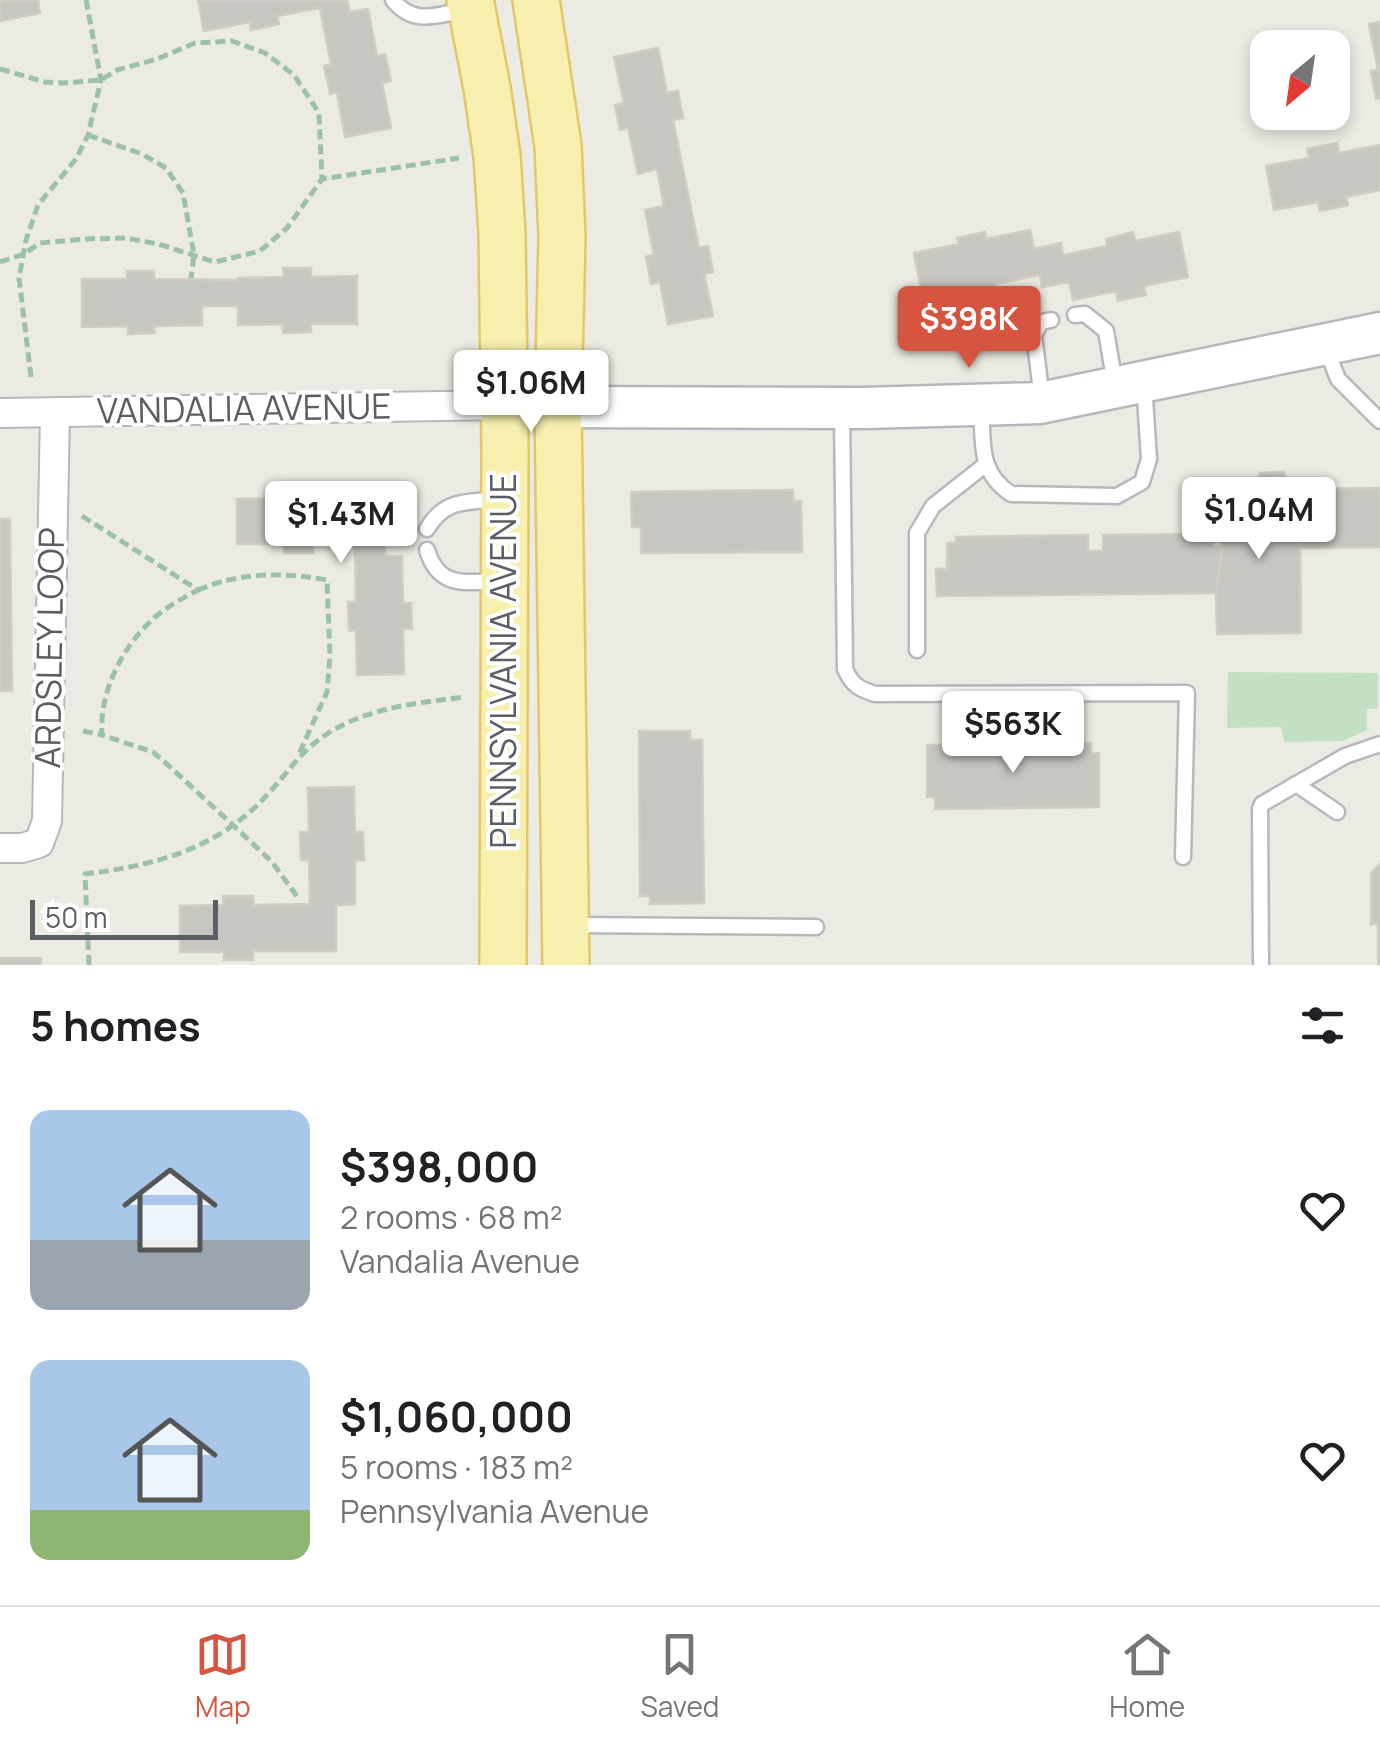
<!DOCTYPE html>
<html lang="en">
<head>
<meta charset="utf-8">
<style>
	:root { --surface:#fff; --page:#f6f6f6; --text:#202124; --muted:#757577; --line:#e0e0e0; --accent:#d55540 }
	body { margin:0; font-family:Manrope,sans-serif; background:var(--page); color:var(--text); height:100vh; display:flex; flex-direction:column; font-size:38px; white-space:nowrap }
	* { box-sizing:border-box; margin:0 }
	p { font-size:32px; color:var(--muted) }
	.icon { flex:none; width:55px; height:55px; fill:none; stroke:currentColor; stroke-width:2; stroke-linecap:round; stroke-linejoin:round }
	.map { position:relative; height:965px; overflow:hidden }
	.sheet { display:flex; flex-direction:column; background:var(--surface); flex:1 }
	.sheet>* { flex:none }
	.needle { width:65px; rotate:209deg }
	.buttons { position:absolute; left:1250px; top:30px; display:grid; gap:20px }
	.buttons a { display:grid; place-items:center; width:100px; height:100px; border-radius:20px; background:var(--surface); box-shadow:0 5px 15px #0003; font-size:50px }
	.scale { position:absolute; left:30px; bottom:25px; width:188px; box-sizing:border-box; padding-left:10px; border:5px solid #5b5e62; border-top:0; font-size:28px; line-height:35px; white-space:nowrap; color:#5b5e62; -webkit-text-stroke:8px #fff; paint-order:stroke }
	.price { position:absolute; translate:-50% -85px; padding:0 22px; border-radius:10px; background:#fff; color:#222; font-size:32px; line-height:65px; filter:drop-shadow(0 2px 5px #0008) }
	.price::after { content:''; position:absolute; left:50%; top:60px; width:30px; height:22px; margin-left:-15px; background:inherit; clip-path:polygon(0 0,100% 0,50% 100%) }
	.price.selected { background:var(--accent); color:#fff }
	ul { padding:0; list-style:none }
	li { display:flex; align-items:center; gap:30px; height:250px; padding:0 30px }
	li span { display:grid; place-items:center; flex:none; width:280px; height:200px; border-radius:20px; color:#555 }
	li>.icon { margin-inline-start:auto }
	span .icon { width:120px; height:120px; fill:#fffc; stroke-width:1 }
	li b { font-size:42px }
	h2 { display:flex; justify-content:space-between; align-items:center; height:120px; padding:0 30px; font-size:42px }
	.tab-bar { display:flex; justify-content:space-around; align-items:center; height:140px; border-top:2px solid var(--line); background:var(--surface); font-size:28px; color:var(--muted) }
	.tab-bar a { display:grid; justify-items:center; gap:5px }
	.tab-bar .selected { color:var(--accent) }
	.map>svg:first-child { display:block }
</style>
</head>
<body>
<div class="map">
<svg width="1380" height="965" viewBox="0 0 1380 965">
	<rect width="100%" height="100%" fill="#ecebe3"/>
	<polygon fill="#c2e1c4" points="1228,672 1378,673 1378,708 1367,709 1367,730 1342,741 1284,742 1281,727 1227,728"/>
	<g fill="#c8c6c0" stroke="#d0cdc2" stroke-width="2.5">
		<polygon points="0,0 38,0 40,13 0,21"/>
		<polygon points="198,0 347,0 350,12 368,9 377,56 385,54 391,81 382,83 391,128 345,137 337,92 330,94 324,66 331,64 320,8 277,16 279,24 251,30 250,22 204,31"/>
		<polygon points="1380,22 1380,98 1376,99 1371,71 1378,70 1369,24"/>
		<polygon points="658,48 667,93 678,91 683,118 673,120 699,248 708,246 713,272 704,274 713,316 668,324 660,282 651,284 646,257 654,255 645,210 664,206 657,169 638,174 628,128 620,130 615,105 624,103 614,57"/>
		<polygon points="1337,143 1339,153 1380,145 1380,190 1346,197 1348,205 1320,211 1318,202 1274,210 1266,166 1309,158 1307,149"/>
		<polygon points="1030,230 1034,249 1061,243 1063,255 1107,246 1106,239 1133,232 1135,241 1179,232 1188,277 1144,286 1146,295 1118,301 1116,291 1073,300 1069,282 1042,287 1040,275 995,284 998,293 970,300 967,290 923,299 914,253 959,244 957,238 985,232 986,239"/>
		<polygon points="283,268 311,268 311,277 357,276 357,324 311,324 311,332 283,333 282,324 238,325 238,306 202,306 202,325 154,326 155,333 128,334 128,326 82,327 82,279 127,279 127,271 154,271 154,279 238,280 238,278 284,277"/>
		<polygon points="1284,472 1284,510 1296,510 1300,548 1301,633 1217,634 1216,593 1222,547 1221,490 1260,490 1260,473"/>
		<polygon points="1380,488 1380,547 1300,548 1295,495 1305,495 1305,489"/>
		<polygon points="284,490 312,490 312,498 358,497 358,519 385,518 385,556 402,556 403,603 411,603 412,629 403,629 404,674 357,675 356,630 349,631 348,602 356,602 355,543 313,543 313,553 284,553 284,544 237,544 237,499 284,498"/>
		<polygon points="793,490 793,501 801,501 802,552 641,553 641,527 632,527 631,492"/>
		<polygon points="0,519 10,519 12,691 0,691"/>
		<polygon points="1202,534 1202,540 1213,540 1213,547 1222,547 1216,593 937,596 936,569 947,569 947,543 956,543 956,537 1088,535 1088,551 1103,551 1103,535"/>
		<polygon points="639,731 690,731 690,740 702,740 704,903 650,904 650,896 640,896"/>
		<polygon points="1091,743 1091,754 1099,753 1099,807 935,809 935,797 927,797 927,745"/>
		<polygon points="354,787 355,832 363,832 364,860 355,860 355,904 336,905 336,951 253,951 253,960 224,960 224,952 180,952 180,906 224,905 223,896 253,896 254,905 310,904 309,860 301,860 300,832 309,832 308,788"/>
		<polygon points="1380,864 1380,965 1378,965 1378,924 1371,924 1371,873"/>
		<rect x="0" y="958" width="41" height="7"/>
	</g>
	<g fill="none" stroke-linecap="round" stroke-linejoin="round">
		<g stroke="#b5b8bc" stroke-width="19">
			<g id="lane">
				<path d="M393,0C414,26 436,15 465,10"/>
				<polyline points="1075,315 1085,314 1106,331 1115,384"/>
				<polyline points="1325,346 1338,379 1380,421"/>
				<polyline points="1042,399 1034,335 1041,322 1051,320"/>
				<path d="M981,406C984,443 977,471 1011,494L1117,496L1142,482L1149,459L1144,383"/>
				<path d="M842,412L845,669C852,685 859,689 875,694L1187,693L1183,857"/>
				<path d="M427,529C445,498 467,503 499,499"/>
				<path d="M427,550C439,589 465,582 499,581"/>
				<polyline points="917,650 917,533 933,506 985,465"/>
				<polyline points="1296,784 1337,812"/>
				<polyline points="572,925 816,927"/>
				<polyline points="1261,965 1260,809 1262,804 1345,756 1380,744"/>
			</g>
		</g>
		<g stroke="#b5b8bc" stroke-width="32">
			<g id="street">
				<polyline points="0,413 505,405 558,407"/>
				<polyline points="0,848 22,848 39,843 47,821 55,413"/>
			</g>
		</g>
		<g stroke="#b4b7bc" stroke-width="45">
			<polyline id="secondary" points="558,407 865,408 1040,403 1380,333"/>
		</g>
		<g stroke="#e1c767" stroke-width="50">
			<g id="primary">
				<polyline points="470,0 487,88 497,156 502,233 505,452 503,965"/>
				<polyline points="536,0 558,146 562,236 558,407 566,965"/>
			</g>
		</g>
		<g stroke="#9cc1a9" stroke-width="5" stroke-dasharray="10 5" stroke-linecap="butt">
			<polyline points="0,69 45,82 63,83 101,80 117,70 157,59 195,43 232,41 265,53 294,75 319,113 322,179"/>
			<polyline points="88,135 142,154 166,168 183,193 194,255 191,278"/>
			<polyline points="0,262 24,254 40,243 87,239 126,238 158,244 215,262 260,251 287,228 322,179 459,158"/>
			<polyline points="31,377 19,278 26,240 38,205 76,159 88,135 101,80 86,0"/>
			<path d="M82,516L198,590C181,599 164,608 151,621C121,649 99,694 102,735L153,752L168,765L249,840L272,862L299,899"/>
			<path d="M198,590C240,572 283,572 327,580L330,656L327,692L299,754"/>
			<polyline points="83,731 102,735"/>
			<path d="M89,965L85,874C157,865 218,849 268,794C288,772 302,750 327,734C369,707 417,703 465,697"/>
		</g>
		<use href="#lane" stroke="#fff" stroke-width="14"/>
		<use href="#street" stroke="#fff" stroke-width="28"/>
		<use href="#secondary" stroke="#fff" stroke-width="40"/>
		<use href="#primary" stroke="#f6efae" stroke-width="45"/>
	</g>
	<g text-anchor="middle" stroke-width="8" stroke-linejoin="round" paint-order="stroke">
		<g font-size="35" fill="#5b5e62" stroke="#fff">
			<text transform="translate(244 409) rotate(-1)" y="12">VANDALIA AVENUE</text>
			<text transform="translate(50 648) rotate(-89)" y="12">ARDSLEY LOOP</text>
			<text transform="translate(504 661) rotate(-90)" y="12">PENNSYLVANIA AVENUE</text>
		</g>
	</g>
</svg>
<div class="buttons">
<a><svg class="needle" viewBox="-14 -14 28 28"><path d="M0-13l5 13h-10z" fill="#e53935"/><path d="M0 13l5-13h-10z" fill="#757577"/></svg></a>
</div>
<div class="scale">50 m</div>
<b class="price selected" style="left:969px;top:371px">$398K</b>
<b class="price" style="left:531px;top:435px">$1.06M</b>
<b class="price" style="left:1259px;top:562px">$1.04M</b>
<b class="price" style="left:341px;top:566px">$1.43M</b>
<b class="price" style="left:1013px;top:776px">$563K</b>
</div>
<section class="sheet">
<h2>5 homes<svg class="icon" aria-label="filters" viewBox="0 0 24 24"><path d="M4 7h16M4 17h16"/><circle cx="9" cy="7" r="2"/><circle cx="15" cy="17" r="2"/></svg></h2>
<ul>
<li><span style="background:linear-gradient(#a9c7e8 65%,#9aa5b1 0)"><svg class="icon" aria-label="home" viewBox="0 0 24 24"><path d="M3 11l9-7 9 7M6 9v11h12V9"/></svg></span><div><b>$398,000</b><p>2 rooms · 68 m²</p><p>Vandalia Avenue</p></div><svg class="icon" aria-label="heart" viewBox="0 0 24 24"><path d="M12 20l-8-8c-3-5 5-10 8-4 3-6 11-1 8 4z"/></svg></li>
<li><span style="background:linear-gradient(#a9c7e8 75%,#8fb573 0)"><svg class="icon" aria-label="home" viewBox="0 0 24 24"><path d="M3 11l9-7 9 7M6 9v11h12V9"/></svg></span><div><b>$1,060,000</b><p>5 rooms · 183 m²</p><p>Pennsylvania Avenue</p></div><svg class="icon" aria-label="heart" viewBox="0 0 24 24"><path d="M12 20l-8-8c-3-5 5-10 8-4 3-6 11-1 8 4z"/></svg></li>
</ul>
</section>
<nav class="tab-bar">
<a class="selected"><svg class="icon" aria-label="map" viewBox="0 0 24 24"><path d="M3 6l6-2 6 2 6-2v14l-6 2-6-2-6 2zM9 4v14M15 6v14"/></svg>Map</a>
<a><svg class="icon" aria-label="saved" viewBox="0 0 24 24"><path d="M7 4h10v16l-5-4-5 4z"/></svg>Saved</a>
<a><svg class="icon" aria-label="home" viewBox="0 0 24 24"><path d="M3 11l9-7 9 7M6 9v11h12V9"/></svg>Home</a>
</nav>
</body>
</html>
